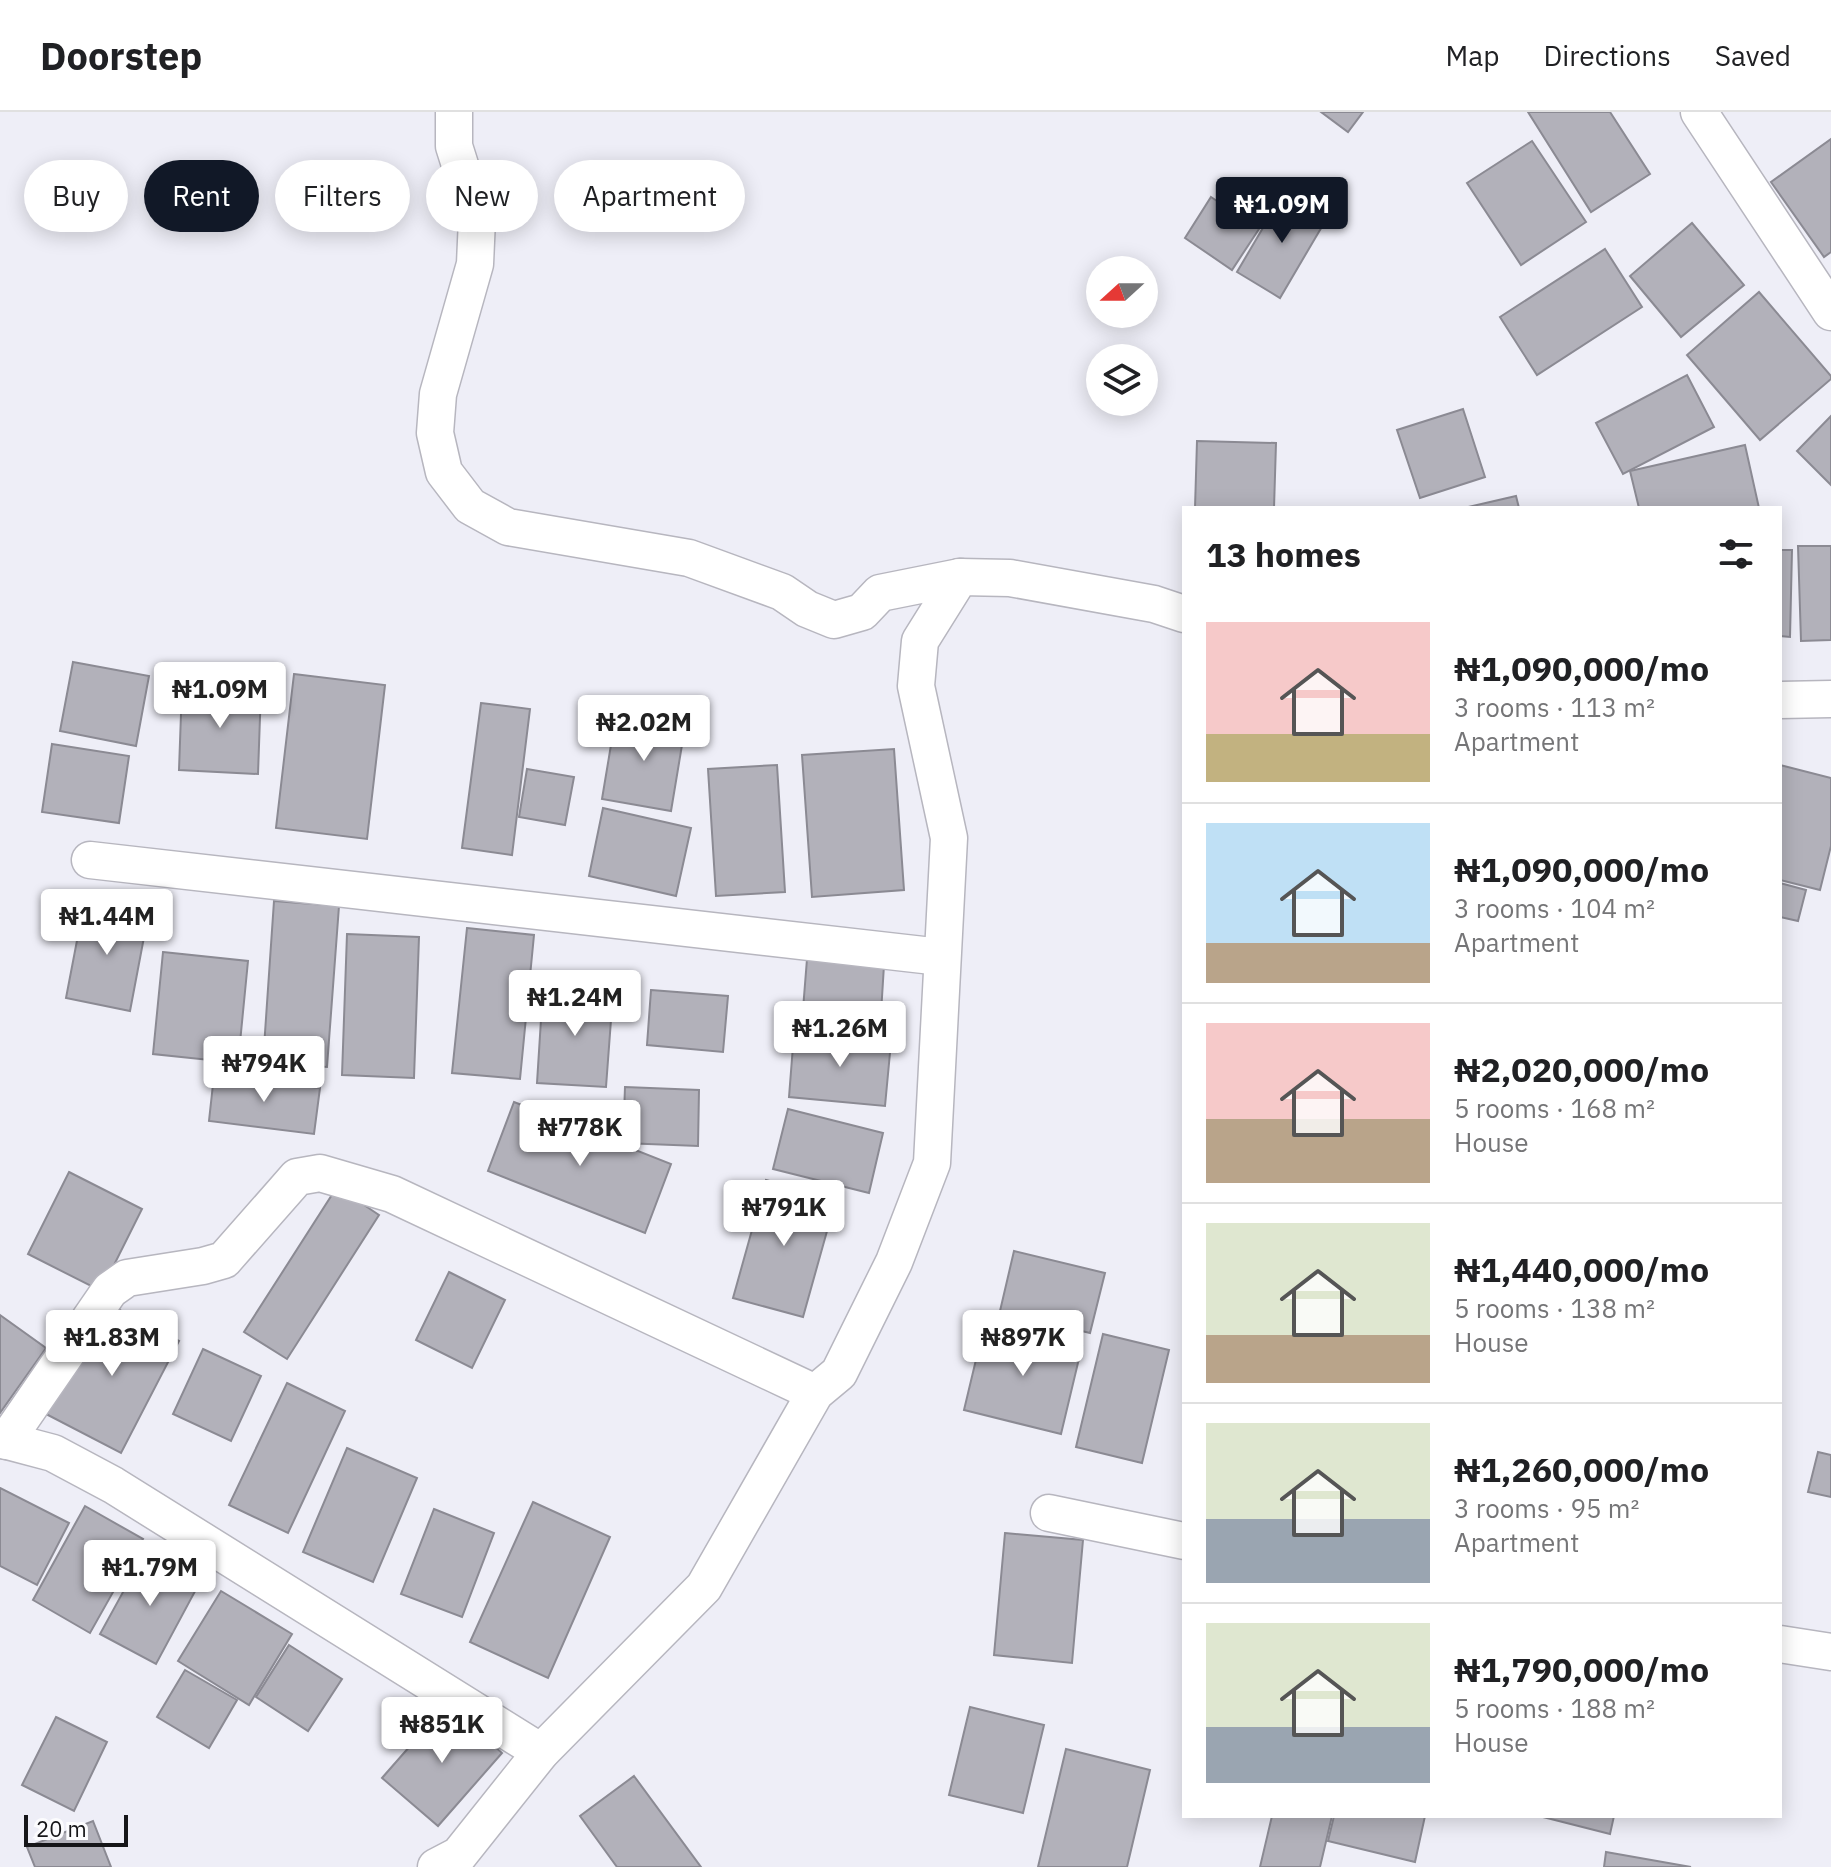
<!DOCTYPE html>
<html lang="en">
<head>
<meta charset="utf-8">
<style>
	:root { --surface:#fff; --page:#f6f6f6; --text:#202124; --muted:#757577; --line:#e0e0e0; --accent:#111827 }
	body { margin:0; font-family:"IBM Plex Sans",sans-serif; background:var(--page); color:var(--text); height:100vh; display:flex; flex-direction:column; font-size:30px; white-space:nowrap }
	* { box-sizing:border-box; margin:0 }
	p { font-size:26px; color:var(--muted) }
	.icon { flex:none; width:44px; height:44px; fill:none; stroke:currentColor; stroke-width:2; stroke-linecap:round; stroke-linejoin:round }
	.map { position:relative; flex:1; overflow:hidden }
	.drawer { position:absolute; left:1182px; top:394px; width:600px; height:1312px; display:flex; flex-direction:column; background:var(--surface); border-radius:0px; box-shadow:0 4px 20px #0003 }
	.drawer>* { flex:none }
	.top-card { position:absolute; left:24px; top:48px; width:760px; height:72px; display:flex; gap:16px }
	.needle { width:52px; rotate:249deg }
	.controls { position:absolute; left:1086px; top:144px; display:grid; gap:16px }
	.controls a { display:grid; place-items:center; width:72px; height:72px; border-radius:50%; background:var(--surface); box-shadow:0 4px 20px #0003; font-size:40px }
	.scale { position:absolute; left:24px; bottom:20px; width:104px; box-sizing:border-box; padding-left:8px; border:4px solid #161619; border-top:0; font-size:22px; line-height:28px; white-space:nowrap; color:#161619; -webkit-text-stroke:6px #fcfcfe; paint-order:stroke }
	.price { position:absolute; translate:-50% -68px; padding:0 18px; border-radius:8px; background:#fff; color:#222; font-size:26px; line-height:52px; filter:drop-shadow(0 2px 4px #0008) }
	.price::after { content:''; position:absolute; left:50%; top:48px; width:24px; height:18px; margin-left:-12px; background:inherit; clip-path:polygon(0 0,100% 0,50% 100%) }
	.price.current { background:var(--accent); color:#fff }
	ul { padding:0; list-style:none }
	li { display:flex; align-items:center; gap:24px; height:200px; padding:0 24px }
	li+li { border-top:2px solid var(--line) }
	li span { display:grid; place-items:center; flex:none; width:224px; height:160px; border-radius:0px; color:#555 }
	li>.icon { margin-inline-start:auto }
	span .icon { width:96px; height:96px; fill:#fffc; stroke-width:1 }
	li b { font-size:34px }
	h2 { display:flex; justify-content:space-between; align-items:center; height:96px; padding:0 24px; font-size:34px }
	.chip { padding:0 28px; border-radius:36px; background:var(--surface); box-shadow:0 4px 20px #0003; font-size:28px; line-height:72px }
	.chip.current { background:var(--accent); color:#fff }
	header { display:flex; align-items:center; gap:48px; box-sizing:border-box; height:112px; padding:0 40px; background:var(--surface); border-bottom:2px solid var(--line) }
	header strong { font-size:38px }
	nav { display:flex; gap:44px; margin-inline-start:auto; font-size:28px }
	.map>svg:first-child { display:block }
</style>
</head>
<body>
<header>
<strong>Doorstep</strong>
<nav><a>Map</a><a>Directions</a><a>Saved</a></nav>
</header>
<div class="map">
<svg width="1831" height="1755" viewBox="0 0 1831 1755">
	<rect width="100%" height="100%" fill="#eeeef7"/>
	<g fill="#b2b1ba" stroke="#8b8a93" stroke-width="2">
		<polygon points="1321,0 1363,0 1348,20"/>
		<polygon points="1528,0 1610,0 1650,62 1591,100"/>
		<polygon points="1831,27 1831,140 1824,145 1771,70"/>
		<polygon points="1532,29 1586,110 1521,153 1467,71"/>
		<polygon points="1284,80 1327,106 1280,186 1237,160"/>
		<polygon points="1211,85 1259,117 1232,158 1185,126"/>
		<polygon points="1692,111 1744,173 1681,225 1630,164"/>
		<polygon points="1605,137 1642,195 1537,263 1500,205"/>
		<polygon points="1759,180 1831,264 1831,267 1760,328 1687,243"/>
		<polygon points="1687,263 1714,315 1623,362 1596,311"/>
		<polygon points="1463,297 1485,365 1420,386 1397,318"/>
		<polygon points="1831,304 1831,373 1797,339"/>
		<polygon points="1197,329 1276,331 1274,396 1195,396"/>
		<polygon points="1745,333 1759,396 1639,396 1630,359"/>
		<polygon points="1516,384 1519,396 1464,396"/>
		<polygon points="1798,434 1831,434 1831,528 1801,529"/>
		<polygon points="1780,438 1792,438 1790,525 1780,524"/>
		<polygon points="73,550 149,564 136,634 60,619"/>
		<polygon points="294,562 385,573 367,727 276,716"/>
		<polygon points="182,574 261,577 258,662 179,658"/>
		<polygon points="481,591 530,597 512,743 462,736"/>
		<polygon points="616,603 685,615 671,699 602,687"/>
		<polygon points="52,632 129,644 119,711 42,700"/>
		<polygon points="894,637 904,778 812,785 802,643"/>
		<polygon points="777,653 785,780 716,784 708,657"/>
		<polygon points="1780,653 1831,666 1831,734 1820,778 1780,768"/>
		<polygon points="527,657 574,665 565,713 519,705"/>
		<polygon points="603,696 691,716 676,784 589,764"/>
		<polygon points="1780,771 1806,778 1798,809 1780,805"/>
		<polygon points="274,789 339,794 327,955 263,950"/>
		<polygon points="84,792 148,804 130,899 66,886"/>
		<polygon points="467,816 534,823 520,967 452,961"/>
		<polygon points="347,822 419,825 414,966 342,963"/>
		<polygon points="163,840 248,849 238,951 153,942"/>
		<polygon points="807,847 884,853 880,917 802,910"/>
		<polygon points="543,876 613,881 606,975 537,971"/>
		<polygon points="651,878 728,884 723,940 647,933"/>
		<polygon points="794,921 891,930 885,994 789,985"/>
		<polygon points="214,963 320,976 314,1022 209,1009"/>
		<polygon points="625,975 699,978 698,1034 623,1031"/>
		<polygon points="514,990 671,1052 645,1121 488,1059"/>
		<polygon points="788,997 883,1021 869,1081 773,1057"/>
		<polygon points="69,1060 142,1097 101,1179 28,1142"/>
		<polygon points="766,1068 836,1087 803,1205 733,1186"/>
		<polygon points="337,1075 379,1103 287,1247 244,1220"/>
		<polygon points="1014,1139 1105,1161 1090,1221 1000,1199"/>
		<polygon points="449,1160 505,1188 472,1256 416,1228"/>
		<polygon points="104,1190 179,1229 121,1341 46,1302"/>
		<polygon points="0,1203 46,1236 0,1301"/>
		<polygon points="985,1210 1082,1234 1061,1322 964,1298"/>
		<polygon points="1103,1222 1169,1238 1142,1351 1076,1335"/>
		<polygon points="203,1237 261,1264 231,1329 173,1302"/>
		<polygon points="287,1271 345,1299 288,1421 229,1393"/>
		<polygon points="347,1336 417,1366 373,1470 303,1440"/>
		<polygon points="1818,1340 1831,1343 1831,1385 1808,1380"/>
		<polygon points="0,1376 69,1411 37,1473 0,1454"/>
		<polygon points="533,1390 610,1425 548,1566 470,1530"/>
		<polygon points="85,1394 143,1427 90,1521 33,1488"/>
		<polygon points="434,1397 494,1421 462,1505 401,1482"/>
		<polygon points="1005,1421 1083,1428 1072,1551 994,1543"/>
		<polygon points="145,1440 200,1470 156,1552 100,1522"/>
		<polygon points="221,1479 292,1522 249,1593 178,1549"/>
		<polygon points="289,1533 342,1567 308,1619 256,1585"/>
		<polygon points="185,1558 237,1588 209,1636 157,1605"/>
		<polygon points="447,1592 502,1641 438,1714 382,1666"/>
		<polygon points="970,1595 1044,1613 1023,1701 949,1683"/>
		<polygon points="56,1605 107,1630 74,1699 22,1673"/>
		<polygon points="1066,1637 1150,1658 1127,1755 1038,1755"/>
		<polygon points="634,1664 701,1755 617,1755 580,1704"/>
		<polygon points="1272,1704 1332,1704 1320,1755 1260,1755"/>
		<polygon points="1334,1704 1425,1704 1415,1750 1328,1729"/>
		<polygon points="1539,1704 1614,1704 1610,1722"/>
		<polygon points="93,1709 111,1755 35,1755 27,1735"/>
		<polygon points="1606,1740 1691,1755 1604,1755"/>
	</g>
	<g fill="none" stroke-linecap="round" stroke-linejoin="round">
		<g stroke="#b7b6bf" stroke-width="39">
			<g id="street">
				<polyline points="454,0 454,34 477,107 475,152 438,282 435,321 444,360 470,394 508,415 689,446 782,480 807,497 834,508 862,500 880,481 960,465"/>
				<polyline points="1699,0 1831,200"/>
				<polyline points="1780,588 1831,587"/>
				<polyline points="90,748 941,845"/>
				<polyline points="0,1327 53,1341 113,1373 541,1640"/>
				<polyline points="6,1329 110,1178 127,1166 203,1154 224,1148 297,1065 320,1061 392,1082 815,1281"/>
				<polyline points="1049,1401 1184,1429"/>
				<polyline points="1780,1532 1831,1540"/>
				<polyline points="436,1755 459,1743 541,1640 704,1475 815,1281 839,1261 894,1150 932,1051 949,726 916,574 920,529 960,465 1010,466 1154,492 1184,502"/>
			</g>
		</g>
		<use href="#street" stroke="#fff" stroke-width="36"/>
	</g>
</svg>
<div class="controls">
<a><svg class="needle" viewBox="-14 -14 28 28"><path d="M0-13l5 13h-10z" fill="#e53935"/><path d="M0 13l5-13h-10z" fill="#757577"/></svg></a>
<a><svg class="icon" aria-label="layers" viewBox="0 0 24 24"><path d="M12 4l9 5-9 5-9-5zM3 14l9 5 9-5"/></svg></a>
</div>
<div class="scale">20 m</div>
<b class="price current" style="left:1282px;top:133px">₦1.09M</b>
<b class="price" style="left:220px;top:618px">₦1.09M</b>
<b class="price" style="left:644px;top:651px">₦2.02M</b>
<b class="price" style="left:107px;top:845px">₦1.44M</b>
<b class="price" style="left:575px;top:926px">₦1.24M</b>
<b class="price" style="left:840px;top:957px">₦1.26M</b>
<b class="price" style="left:264px;top:992px">₦794K</b>
<b class="price" style="left:580px;top:1056px">₦778K</b>
<b class="price" style="left:784px;top:1136px">₦791K</b>
<b class="price" style="left:112px;top:1266px">₦1.83M</b>
<b class="price" style="left:1023px;top:1266px">₦897K</b>
<b class="price" style="left:150px;top:1496px">₦1.79M</b>
<b class="price" style="left:442px;top:1653px">₦851K</b>
<div class="top-card">
<a class="chip">Buy</a>
<a class="chip current">Rent</a>
<a class="chip">Filters</a>
<a class="chip">New</a>
<a class="chip">Apartment</a>
</div>
<section class="drawer">
<h2>13 homes<svg class="icon" aria-label="filters" viewBox="0 0 24 24"><path d="M4 7h16M4 17h16"/><circle cx="9" cy="7" r="2"/><circle cx="15" cy="17" r="2"/></svg></h2>
<ul>
<li><span style="background:linear-gradient(#f6c9c9 70%,#c2b280 0)"><svg class="icon" aria-label="home" viewBox="0 0 24 24"><path d="M3 11l9-7 9 7M6 9v11h12V9"/></svg></span><div><b>₦1,090,000/mo</b><p>3 rooms · 113 m²</p><p>Apartment</p></div></li>
<li><span style="background:linear-gradient(#bfe0f5 75%,#b9a48a 0)"><svg class="icon" aria-label="home" viewBox="0 0 24 24"><path d="M3 11l9-7 9 7M6 9v11h12V9"/></svg></span><div><b>₦1,090,000/mo</b><p>3 rooms · 104 m²</p><p>Apartment</p></div></li>
<li><span style="background:linear-gradient(#f6c9c9 60%,#b9a48a 0)"><svg class="icon" aria-label="home" viewBox="0 0 24 24"><path d="M3 11l9-7 9 7M6 9v11h12V9"/></svg></span><div><b>₦2,020,000/mo</b><p>5 rooms · 168 m²</p><p>House</p></div></li>
<li><span style="background:linear-gradient(#dfe7d0 70%,#b9a48a 0)"><svg class="icon" aria-label="home" viewBox="0 0 24 24"><path d="M3 11l9-7 9 7M6 9v11h12V9"/></svg></span><div><b>₦1,440,000/mo</b><p>5 rooms · 138 m²</p><p>House</p></div></li>
<li><span style="background:linear-gradient(#dfe7d0 60%,#9aa5b1 0)"><svg class="icon" aria-label="home" viewBox="0 0 24 24"><path d="M3 11l9-7 9 7M6 9v11h12V9"/></svg></span><div><b>₦1,260,000/mo</b><p>3 rooms · 95 m²</p><p>Apartment</p></div></li>
<li><span style="background:linear-gradient(#dfe7d0 65%,#9aa5b1 0)"><svg class="icon" aria-label="home" viewBox="0 0 24 24"><path d="M3 11l9-7 9 7M6 9v11h12V9"/></svg></span><div><b>₦1,790,000/mo</b><p>5 rooms · 188 m²</p><p>House</p></div></li>
</ul>
</section>
</div>
</body>
</html>
